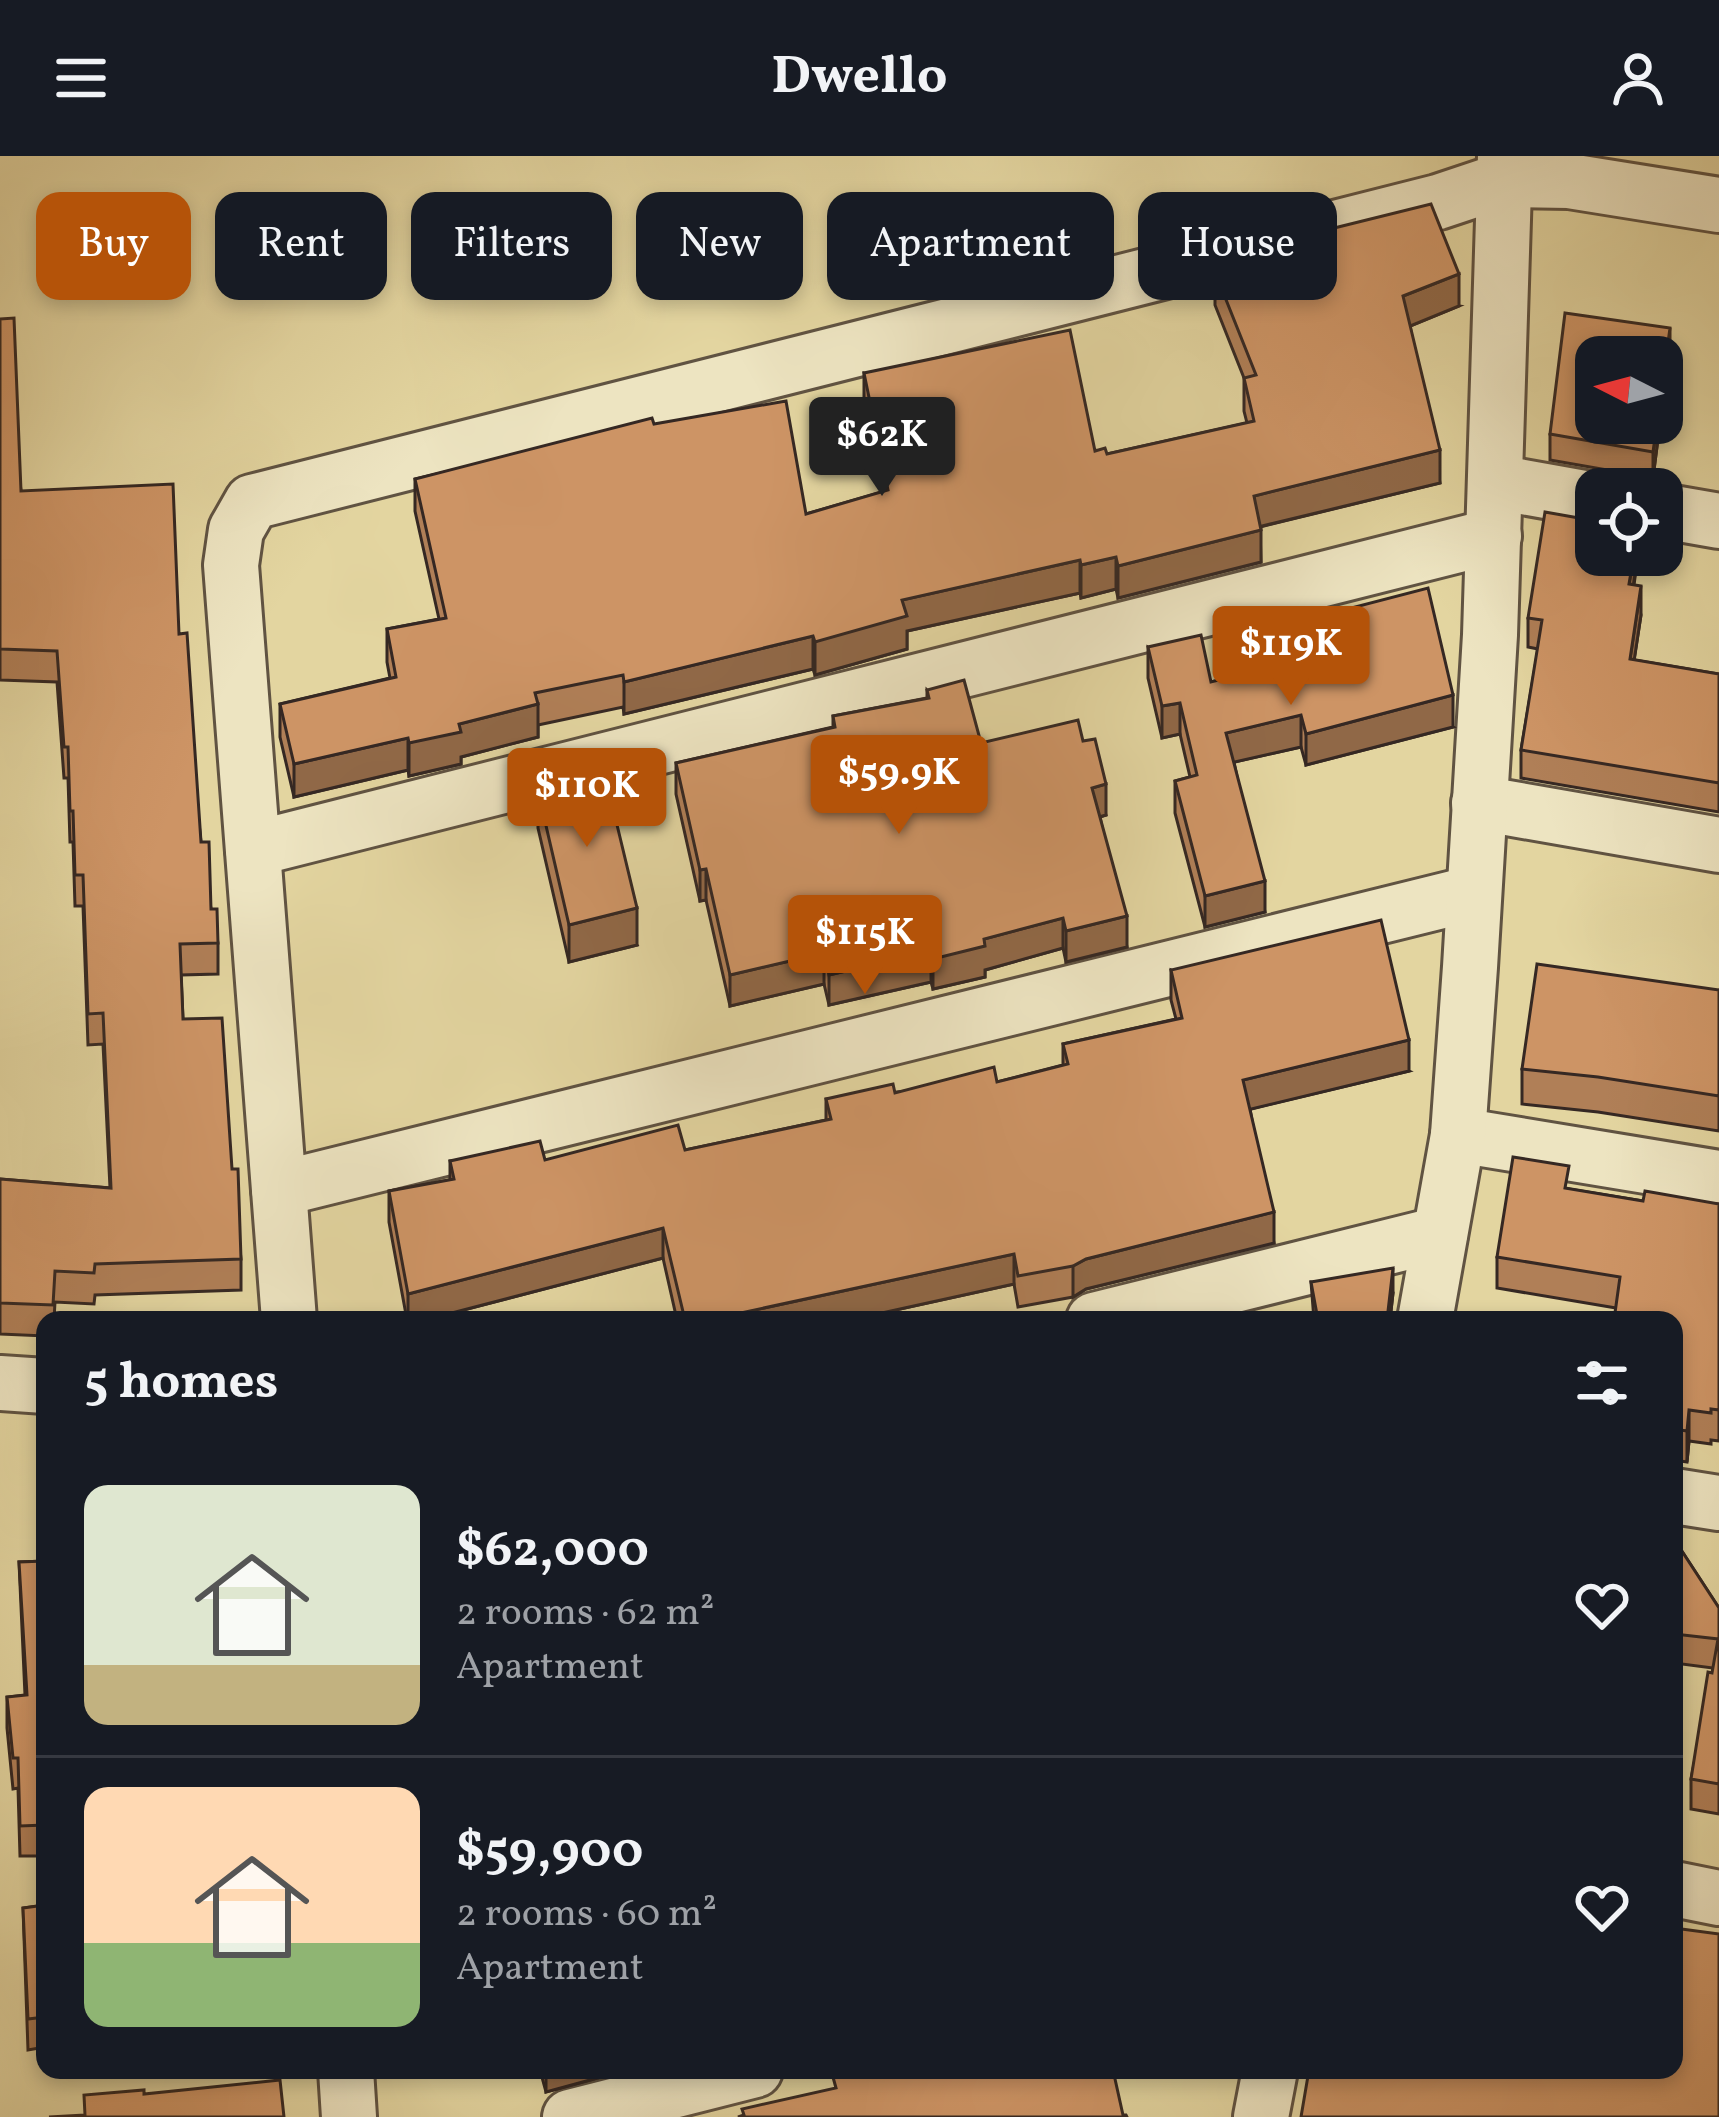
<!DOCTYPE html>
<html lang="en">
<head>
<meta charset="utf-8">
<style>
	:root { --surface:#171b24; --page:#242831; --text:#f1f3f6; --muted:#9ea1a6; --line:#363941; --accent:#b45309 }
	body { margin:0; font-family:Vollkorn,serif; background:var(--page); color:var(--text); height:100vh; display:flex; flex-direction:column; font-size:45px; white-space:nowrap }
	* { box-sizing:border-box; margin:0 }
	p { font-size:39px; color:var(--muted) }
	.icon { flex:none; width:66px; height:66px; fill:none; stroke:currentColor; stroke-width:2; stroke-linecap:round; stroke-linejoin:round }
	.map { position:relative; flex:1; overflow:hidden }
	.side { position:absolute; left:36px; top:1155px; width:1647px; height:768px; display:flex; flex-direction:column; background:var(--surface); border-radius:24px; box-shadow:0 6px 18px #0003 }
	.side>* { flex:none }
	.top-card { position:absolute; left:36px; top:36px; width:1647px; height:108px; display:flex; gap:24px }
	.needle { width:78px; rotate:276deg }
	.buttons { position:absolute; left:1575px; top:180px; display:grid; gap:24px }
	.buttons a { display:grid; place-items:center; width:108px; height:108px; border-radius:24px; background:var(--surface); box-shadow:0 6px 18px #0003; font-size:60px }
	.price { position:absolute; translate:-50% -102px; padding:0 27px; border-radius:12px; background:var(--accent); color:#fff; font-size:39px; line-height:78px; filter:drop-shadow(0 3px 6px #0008) }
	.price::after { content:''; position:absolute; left:50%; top:72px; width:36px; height:27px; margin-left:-18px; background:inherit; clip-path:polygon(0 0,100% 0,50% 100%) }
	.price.active { background:#222; color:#fff }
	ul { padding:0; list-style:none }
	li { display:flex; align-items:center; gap:36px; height:300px; padding:0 48px }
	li+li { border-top:3px solid var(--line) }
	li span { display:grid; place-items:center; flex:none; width:336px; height:240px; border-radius:24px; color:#555 }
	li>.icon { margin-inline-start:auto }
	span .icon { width:144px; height:144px; fill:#fffc; stroke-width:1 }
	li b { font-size:51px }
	h2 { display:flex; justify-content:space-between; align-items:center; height:144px; padding:0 48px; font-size:51px }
	.chip { padding:0 42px; border-radius:24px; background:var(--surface); box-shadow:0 6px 18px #0003; font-size:42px; line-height:108px }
	.chip.active { background:var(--accent); color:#fff }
	header { display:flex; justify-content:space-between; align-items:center; height:156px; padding:0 48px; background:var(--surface); font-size:54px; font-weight:700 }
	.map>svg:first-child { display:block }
</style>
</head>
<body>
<header><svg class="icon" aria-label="menu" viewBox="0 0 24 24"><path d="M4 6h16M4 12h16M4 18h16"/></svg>Dwello<svg class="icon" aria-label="person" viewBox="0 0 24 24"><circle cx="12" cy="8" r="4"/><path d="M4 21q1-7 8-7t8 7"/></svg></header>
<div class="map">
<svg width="1719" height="1961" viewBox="0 0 1719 1961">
	<rect width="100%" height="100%" fill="#e3d5a0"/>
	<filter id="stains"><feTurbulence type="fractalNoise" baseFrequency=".00167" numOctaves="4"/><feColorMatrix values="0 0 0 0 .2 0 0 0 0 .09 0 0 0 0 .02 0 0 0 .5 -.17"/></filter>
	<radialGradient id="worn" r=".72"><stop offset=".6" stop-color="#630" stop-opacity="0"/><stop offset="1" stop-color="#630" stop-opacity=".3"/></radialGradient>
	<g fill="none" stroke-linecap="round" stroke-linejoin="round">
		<g stroke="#605342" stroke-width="60">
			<g id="minor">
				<polyline points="1495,326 1596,344"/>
				<polyline points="1662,355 1719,365"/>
				<polyline points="1479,647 1719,689"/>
				<polyline points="253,693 1494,380"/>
				<polyline points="1458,979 1719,1022"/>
				<polyline points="279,1033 1474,737"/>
				<polyline points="289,1164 231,409 236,374 252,346 1438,46 1504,24 1569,25 1719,49"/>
				<polyline points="1094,1164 1440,1078"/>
				<polyline points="1425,1164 1458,979 1470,811 1490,479 1505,0"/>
				<polyline points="0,1227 45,1230"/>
				<polyline points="1674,1340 1719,1347"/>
				<polyline points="1674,1733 1719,1742"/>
				<polyline points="346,1914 349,1961"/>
				<polyline points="570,1961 755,1914"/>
				<polyline points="1261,1961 1270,1914"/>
			</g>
		</g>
		<use href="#minor" stroke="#ede4c1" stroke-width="54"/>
	</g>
	<g fill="#b07f57" stroke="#352823" stroke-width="3">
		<polygon points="1215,116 1459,150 1410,170 1440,327 1260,371 1261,406 1118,442 1116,433 1081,442 1080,437 907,475 907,493 815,519 813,513 624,558 623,551 538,569 538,581 461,601 461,608 409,620 408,614 294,641 280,581 280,548 390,522 387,506 387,473 439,463 415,355 415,323 654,268 806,358 882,336 864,249 864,217 1107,298 1247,267 1244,255 1244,222 1215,149"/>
		<polygon points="0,163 21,335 179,478 201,686 211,753 218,787 218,818 181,819 183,863 232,1013 241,1103 241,1134 95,1139 94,1148 55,1146 54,1164 45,1164 45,1180 0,1178 0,1023 110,1032 103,888 88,889 83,750 75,750 73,686 70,686 68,622 64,622 57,526 0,524"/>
		<polygon points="1670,198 1596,267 1660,267 1653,322 1550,304 1550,278"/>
		<polygon points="1638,399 1634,429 1641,459 1634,504 1719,518 1719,656 1521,622 1521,594 1538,493 1528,491 1528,462"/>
		<polygon points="1278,471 1453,571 1306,609 1301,591 1234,606 1265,756 1205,771 1175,657 1175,625 1190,621 1180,578 1162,582 1148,522 1148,491 1211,526 1280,509"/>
		<polygon points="927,534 981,587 1083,585 1106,659 1100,661 1127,791 1066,806 1063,792 985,814 985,821 933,833 931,826 829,849 824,828 730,850 706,744 700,745 676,638 676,607 833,571 833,560 927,542"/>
		<polygon points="538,635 637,789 569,806 538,672"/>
		<polygon points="1171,814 1409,915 1250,953 1274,1087 1086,1133 1073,1141 1018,1151 1014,1128 850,1164 677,1164 663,1102 425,1164 407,1164 389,1066 389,1035 450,1024 450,1005 545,1004 685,994 826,964 826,943 997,926 1063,909 1063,888 1176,863 1171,844"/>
		<polygon points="1719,834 1719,975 1598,956 1522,948 1522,913"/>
		<polygon points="1569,1033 1643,1045 1719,1048 1719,1285 1711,1284 1711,1288 1689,1285 1687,1306 1674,1304 1674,1164 1616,1152 1497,1132 1497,1101"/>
		<polygon points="1311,1126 1393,1137 1390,1164 1314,1164"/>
		<polygon points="1674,1383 1719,1452 1719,1658 1691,1653 1691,1623 1713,1512 1674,1507"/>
		<polygon points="45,1405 45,1700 20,1700 18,1632 13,1633 7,1572 7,1541 25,1539 19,1406"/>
		<polygon points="45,1749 45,1891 28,1894 23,1752"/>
		<polygon points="540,1914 612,1914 612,1918 546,1936"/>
	</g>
	<g fill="#906847" stroke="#352823" stroke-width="3">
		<polygon points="1459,118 1459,150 1403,173 1403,140"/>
		<polygon points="1670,172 1670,198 1662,256 1662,231"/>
		<polygon points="1657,267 1660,267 1653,322 1653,296"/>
		<polygon points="1440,294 1440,327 1254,372 1254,340"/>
		<polygon points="1261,374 1261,406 1118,442 1118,410"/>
		<polygon points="1634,399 1638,399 1629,457 1629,428"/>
		<polygon points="1116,401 1116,433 1081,442 1081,409"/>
		<polygon points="1080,404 1080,437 907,475 907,493 815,519 815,486 902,444"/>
		<polygon points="1641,430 1641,459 1630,532 1630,503"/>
		<polygon points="813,480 813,513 624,558 624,526"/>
		<polygon points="1453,539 1453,571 1306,609 1306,578"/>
		<polygon points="1180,547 1180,578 1162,582 1162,550"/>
		<polygon points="538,548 538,581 461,601 461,608 409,620 409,587 459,568"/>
		<polygon points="1301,559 1301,591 1226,608 1226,577"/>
		<polygon points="408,582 408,614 294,641 294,608"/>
		<polygon points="1106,628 1106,659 1092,663 1092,632"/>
		<polygon points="706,713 706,744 700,745 700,714"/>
		<polygon points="1265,725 1265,756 1205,771 1205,740"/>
		<polygon points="637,752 637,789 569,806 569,769"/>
		<polygon points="1127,760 1127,791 1066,806 1066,775"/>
		<polygon points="1063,762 1063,792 985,814 985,821 933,833 933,803 984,783"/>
		<polygon points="931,795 931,826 829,849 829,819"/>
		<polygon points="824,797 824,828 730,850 730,819"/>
		<polygon points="1409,884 1409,915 1243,955 1243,924"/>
		<polygon points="1274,1056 1274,1087 1086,1133 1073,1141 1073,1110 1086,1103"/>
		<polygon points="663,1072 663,1102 425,1164 408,1164 408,1138"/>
		<polygon points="1014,1098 1014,1128 850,1164 708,1164"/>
		<polygon points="1393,1112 1393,1137 1390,1164 1387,1164"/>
		<polygon points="1689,1254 1689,1285 1687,1306 1687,1275"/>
		<polygon points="546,1914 612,1914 612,1918 546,1936"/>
	</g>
	<g fill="#cd9465" stroke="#352823" stroke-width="3">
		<polygon points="1431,48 1459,118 1403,140 1440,294 1254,340 1261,374 1118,410 1116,401 1081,409 1080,404 902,444 907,460 815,486 813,480 624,526 623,519 535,537 538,548 459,568 461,576 409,587 408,582 294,608 280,548 396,521 387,473 446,462 415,323 652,262 654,268 786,245 806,358 888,334 864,217 1070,174 1095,295 1105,292 1107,298 1254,265 1244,222 1256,219 1215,116 1306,79"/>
		<polygon points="1565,157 1670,172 1662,231 1662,201 1596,201 1596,267 1657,267 1653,296 1550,278"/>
		<polygon points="14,162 21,335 173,328 179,478 187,477 201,686 209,686 211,753 217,753 218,787 180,788 183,863 222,862 232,1013 238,1013 241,1103 95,1108 94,1117 55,1115 53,1149 0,1147 0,1023 111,1032 103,857 88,858 83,719 75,719 73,655 70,655 68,591 64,591 57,495 0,493 0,163"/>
		<polygon points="1545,356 1596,365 1596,399 1634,399 1629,428 1641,430 1630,503 1719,518 1719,627 1521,594 1542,464 1528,462"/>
		<polygon points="1428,432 1453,539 1306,578 1301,559 1226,577 1265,725 1205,740 1175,625 1197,619 1180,547 1162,550 1148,491 1201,479 1211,526 1287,507 1278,471"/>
		<polygon points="964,524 981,587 1078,564 1083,585 1095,583 1106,628 1092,632 1127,760 1066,775 1063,762 984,783 985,790 933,803 931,795 829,819 824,797 730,819 706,713 700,714 676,607 835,571 833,560 929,542 927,534"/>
		<polygon points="605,619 637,752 569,769 538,635"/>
		<polygon points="1381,764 1409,884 1243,924 1274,1056 1086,1103 1073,1110 1018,1120 1014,1098 708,1164 685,1164 663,1072 408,1138 389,1035 454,1023 450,1005 540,985 545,1004 678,969 685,994 831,963 826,943 893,928 895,937 994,911 997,926 1068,908 1063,888 1182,862 1171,814"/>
		<polygon points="1537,808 1719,834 1719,940 1598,921 1522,913"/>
		<polygon points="1513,1001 1569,1010 1565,1032 1643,1045 1645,1035 1719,1048 1719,1254 1711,1253 1711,1257 1689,1254 1687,1275 1674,1273 1674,1164 1614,1164 1620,1121 1497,1101"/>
		<polygon points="1393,1112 1387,1164 1318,1164 1311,1126"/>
		<polygon points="1674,1383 1719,1452 1719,1628 1691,1623 1708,1516 1712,1517 1718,1483 1674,1478"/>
		<polygon points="45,1405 45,1669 20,1670 18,1602 13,1602 7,1541 27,1539 19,1406"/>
		<polygon points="45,1749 45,1861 28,1863 23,1752"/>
		<polygon points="1674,1772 1719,1778 1719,1961 1301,1961 1309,1914 1674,1914"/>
		<polygon points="831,1914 1113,1914 1123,1959 1126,1959 1127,1961 738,1961 744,1959 742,1953 836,1932"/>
		<polygon points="280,1924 284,1961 49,1961 85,1959 84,1939 144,1934 144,1938"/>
	</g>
	<rect width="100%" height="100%" filter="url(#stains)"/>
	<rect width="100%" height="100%" fill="url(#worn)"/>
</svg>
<div class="buttons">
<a><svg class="needle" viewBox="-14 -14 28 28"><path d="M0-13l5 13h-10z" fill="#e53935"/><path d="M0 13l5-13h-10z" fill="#9ea1a6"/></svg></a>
<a><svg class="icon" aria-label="locate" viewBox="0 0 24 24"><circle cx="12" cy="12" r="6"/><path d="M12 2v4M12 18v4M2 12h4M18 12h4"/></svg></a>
</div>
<b class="price active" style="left:882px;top:343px">$62K</b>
<b class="price" style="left:1291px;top:552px">$119K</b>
<b class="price" style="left:899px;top:681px">$59.9K</b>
<b class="price" style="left:587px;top:694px">$110K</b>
<b class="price" style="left:865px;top:841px">$115K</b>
<div class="top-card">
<a class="chip active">Buy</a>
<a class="chip">Rent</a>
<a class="chip">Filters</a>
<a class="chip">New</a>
<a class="chip">Apartment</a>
<a class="chip">House</a>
</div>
<section class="side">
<h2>5 homes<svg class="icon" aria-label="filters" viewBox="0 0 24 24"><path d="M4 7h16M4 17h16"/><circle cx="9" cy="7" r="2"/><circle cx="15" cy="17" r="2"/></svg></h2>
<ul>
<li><span style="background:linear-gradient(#dfe7d0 75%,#c2b280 0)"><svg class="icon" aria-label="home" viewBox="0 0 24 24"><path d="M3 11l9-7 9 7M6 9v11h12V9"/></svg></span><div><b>$62,000</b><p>2 rooms · 62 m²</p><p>Apartment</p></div><svg class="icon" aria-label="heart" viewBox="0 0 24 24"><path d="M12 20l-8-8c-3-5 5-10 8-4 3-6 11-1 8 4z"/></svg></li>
<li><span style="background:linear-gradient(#ffd9b3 65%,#8fb573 0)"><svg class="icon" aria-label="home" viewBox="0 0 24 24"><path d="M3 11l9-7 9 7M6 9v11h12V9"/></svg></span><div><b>$59,900</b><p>2 rooms · 60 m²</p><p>Apartment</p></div><svg class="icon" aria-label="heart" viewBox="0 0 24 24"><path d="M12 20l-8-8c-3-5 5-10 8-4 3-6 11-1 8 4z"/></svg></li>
</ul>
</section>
</div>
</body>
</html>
